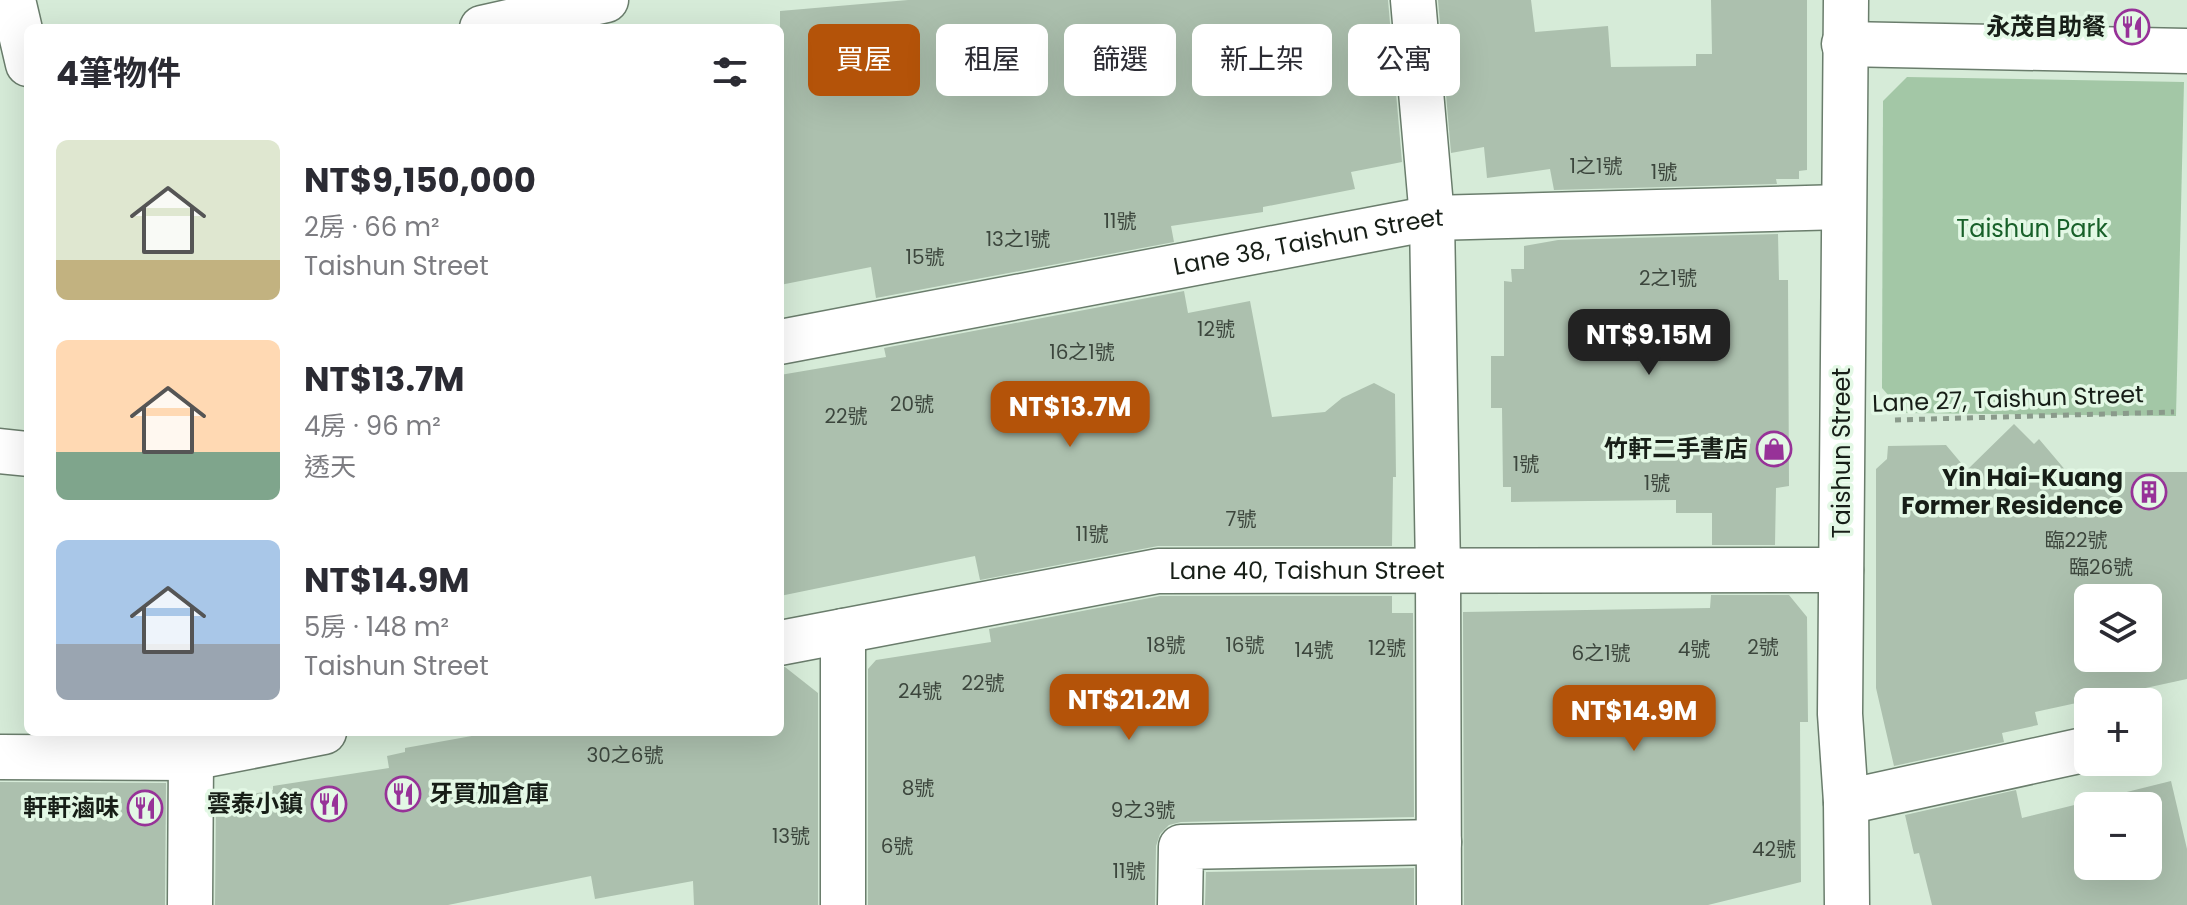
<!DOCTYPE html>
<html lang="zh-TW">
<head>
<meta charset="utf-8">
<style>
	:root { --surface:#fff; --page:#f7f7f7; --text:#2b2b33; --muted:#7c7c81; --accent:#b45309 }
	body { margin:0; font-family:Poppins,"Noto Sans TC",sans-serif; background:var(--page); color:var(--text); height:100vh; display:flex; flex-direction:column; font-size:30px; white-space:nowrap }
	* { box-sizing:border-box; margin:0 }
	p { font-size:26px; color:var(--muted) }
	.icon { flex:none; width:44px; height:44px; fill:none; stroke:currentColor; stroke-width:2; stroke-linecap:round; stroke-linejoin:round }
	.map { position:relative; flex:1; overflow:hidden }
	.details { position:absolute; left:24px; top:24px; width:760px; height:712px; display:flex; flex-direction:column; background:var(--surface); border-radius:12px; box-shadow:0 8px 32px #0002 }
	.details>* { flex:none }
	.banner { position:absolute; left:808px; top:24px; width:760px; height:72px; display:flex; gap:16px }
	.controls { position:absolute; left:2074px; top:584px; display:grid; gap:16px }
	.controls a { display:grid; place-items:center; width:88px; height:88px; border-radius:12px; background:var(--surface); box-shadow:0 8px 32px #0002; font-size:40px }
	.price { position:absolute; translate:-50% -68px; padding:0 18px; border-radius:16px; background:var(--accent); color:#fff; font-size:26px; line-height:52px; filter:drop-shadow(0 2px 4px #0008) }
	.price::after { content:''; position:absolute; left:50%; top:48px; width:24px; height:18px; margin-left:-12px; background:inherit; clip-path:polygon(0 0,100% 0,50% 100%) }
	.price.selected { background:#222; color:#fff }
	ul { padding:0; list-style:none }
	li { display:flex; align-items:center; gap:24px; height:200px; padding:0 32px }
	li span { display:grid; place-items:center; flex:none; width:224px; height:160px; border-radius:12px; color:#555 }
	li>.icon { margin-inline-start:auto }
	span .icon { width:96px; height:96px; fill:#fffc; stroke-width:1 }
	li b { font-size:34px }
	h2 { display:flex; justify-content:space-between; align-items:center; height:96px; padding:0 32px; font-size:34px }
	.tag { padding:0 28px; border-radius:12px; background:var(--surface); box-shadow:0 8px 32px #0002; font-size:28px; line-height:72px }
	.tag.selected { background:var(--accent); color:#fff }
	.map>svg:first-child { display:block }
</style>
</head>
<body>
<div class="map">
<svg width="2187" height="905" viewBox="0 0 2187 905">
	<rect width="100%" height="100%" fill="#d6ebd8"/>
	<polygon fill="#a3c7a6" points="1907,77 2184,82 2176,416 1904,413 1882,388 1883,101"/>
	<g fill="#acc0ae" fill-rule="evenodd">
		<polygon points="908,0 1388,0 1402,162 1351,172 1355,189 1263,207 1263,212 1171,226 1174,242 876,298 871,267 780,285 780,11"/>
		<polygon points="1438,0 1531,0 1535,32 1608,26 1611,67 1696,66 1696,54 1712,54 1711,0 1807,0 1807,170 1799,171 1799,179 1776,179 1777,184 1554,190 1550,169 1487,178 1484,147 1451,153"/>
		<polygon points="1778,234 1779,280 1788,280 1789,486 1776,488 1775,545 1712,545 1712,513 1676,513 1676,500 1511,502 1511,487 1503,487 1502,408 1491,408 1491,356 1504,356 1504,281 1512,282 1511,269 1524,269 1524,246 1558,240"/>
		<polygon points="1184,291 1188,313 1250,301 1272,417 1325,412 1342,398 1374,383 1395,394 1396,477 1393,477 1392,546 1158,546 980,580 975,556 780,596 780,375 886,357 884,348"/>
		<path d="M2014,424L2034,444L2039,439L2067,472H2187V679L2035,712L2038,725L2002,733L2004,742L1894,766L1876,688V469L1887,459L1888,446L1946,445L1967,470ZM2088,598H2148V658H2088Z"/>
		<polygon points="1711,595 1789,595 1807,617 1808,722 1800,722 1801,882 1708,905 1464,905 1463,612 1710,608"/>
		<polygon points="1160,596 1392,596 1392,613 1413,613 1414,817 1181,822 1169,825 1160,834 1156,846 1155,905 868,905 868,669 876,660 991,642 989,629"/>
		<polygon points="780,667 785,667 818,693 818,905 694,905 693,881 595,899 591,876 448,905 215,905 216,801 273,790 273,786 389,768 387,756 405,752 405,748 494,732 780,732"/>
		<path d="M2171,781L2187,849V905H1932L1919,853L1914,854L1905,815L2016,790L2022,818ZM2088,806H2148V866H2088Z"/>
		<polygon points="0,782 166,783 165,905 0,905"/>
		<polygon points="1414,868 1414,905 1205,905 1206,872"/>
	</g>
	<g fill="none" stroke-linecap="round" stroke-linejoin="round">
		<g stroke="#6a7d6c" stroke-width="47">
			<g id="minor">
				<polyline points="13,0 28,64"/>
				<polyline points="1413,0 1432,218 1438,571 1439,905"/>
				<polyline points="1846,0 1840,714 1846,802 1847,905"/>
				<polyline points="482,28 606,0"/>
				<polyline points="1844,44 2187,51"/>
				<path id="s1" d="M780,342L1432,218L1843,207"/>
				<polyline points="0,451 28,454"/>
				<polyline points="843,631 843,905"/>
				<path id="s2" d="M780,643L1158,571L1841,570"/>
				<polyline points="186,732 191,758 190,905"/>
				<polyline points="0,757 191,758 324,732"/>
				<polyline points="1846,802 2088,749"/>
				<polyline points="1180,905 1181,847 1439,842"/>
			</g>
		</g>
		<polyline stroke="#8a9a8b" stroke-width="5" stroke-dasharray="6 6" stroke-linecap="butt" points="1895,420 2174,412"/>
		<use href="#minor" stroke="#fff" stroke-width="44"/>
	</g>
	<defs>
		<g id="restaurant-ring" transform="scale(1.8)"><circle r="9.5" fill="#e3f8e5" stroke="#973298" stroke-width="1.5"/><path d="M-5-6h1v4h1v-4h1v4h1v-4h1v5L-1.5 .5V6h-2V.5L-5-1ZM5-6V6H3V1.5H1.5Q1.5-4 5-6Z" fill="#973298"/></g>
		<g id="shop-ring" transform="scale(1.8)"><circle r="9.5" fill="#e3f8e5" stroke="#973298" stroke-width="1.5"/><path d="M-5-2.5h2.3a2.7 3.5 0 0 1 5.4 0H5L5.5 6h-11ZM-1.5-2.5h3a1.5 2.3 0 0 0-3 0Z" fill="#973298"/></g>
		<g id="building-ring" transform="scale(1.8)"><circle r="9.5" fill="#e3f8e5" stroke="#973298" stroke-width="1.5"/><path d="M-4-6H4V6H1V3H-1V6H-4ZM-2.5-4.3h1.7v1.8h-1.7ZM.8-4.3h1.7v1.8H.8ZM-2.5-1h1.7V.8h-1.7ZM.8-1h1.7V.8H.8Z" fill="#973298"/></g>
	</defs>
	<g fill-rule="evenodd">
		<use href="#restaurant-ring" x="2132" y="27"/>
		<use href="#shop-ring" x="1774" y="449"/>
		<use href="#building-ring" x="2149" y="492"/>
		<use href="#restaurant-ring" x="403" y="794"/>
		<use href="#restaurant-ring" x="329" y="804"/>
		<use href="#restaurant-ring" x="145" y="808"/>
	</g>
	<g text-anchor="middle" stroke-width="7" stroke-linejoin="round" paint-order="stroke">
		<g font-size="20" fill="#3c463d">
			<text x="1596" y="173">1之1號</text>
			<text x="1664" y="179">1號</text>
			<text x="1120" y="228">11號</text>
			<text x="1018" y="246">13之1號</text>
			<text x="925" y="264">15號</text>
			<text x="1668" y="285">2之1號</text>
			<text x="1216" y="336">12號</text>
			<text x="1082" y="359">16之1號</text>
			<text x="912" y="411">20號</text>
			<text x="846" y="423">22號</text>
			<text x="1526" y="471">1號</text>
			<text x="1657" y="490">1號</text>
			<text x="1241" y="526">7號</text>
			<text x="1092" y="541">11號</text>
			<text x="2076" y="547">臨22號</text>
			<text x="2101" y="574">臨26號</text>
			<text x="1166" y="652">18號</text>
			<text x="1245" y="652">16號</text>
			<text x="1763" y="654">2號</text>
			<text x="1387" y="655">12號</text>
			<text x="1694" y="656">4號</text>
			<text x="1314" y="657">14號</text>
			<text x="1601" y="660">6之1號</text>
			<text x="983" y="690">22號</text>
			<text x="920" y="698">24號</text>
			<text x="625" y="762">30之6號</text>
			<text x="918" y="795">8號</text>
			<text x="1143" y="817">9之3號</text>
			<text x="791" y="843">13號</text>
			<text x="897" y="853">6號</text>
			<text x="1774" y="856">42號</text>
			<text x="1129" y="878">11號</text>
		</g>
		<g font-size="24" font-weight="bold" fill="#171e17" stroke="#e3f8e5" text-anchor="end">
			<text x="2106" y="35">永茂自助餐</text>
			<text x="1748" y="457">竹軒二手書店</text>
			<text x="2123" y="486">Yin Hai-Kuang<tspan x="2123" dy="28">Former Residence</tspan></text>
			<text x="429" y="802" text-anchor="start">牙買加倉庫</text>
			<text x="303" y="812">雲泰小鎮</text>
			<text x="119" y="816">軒軒滷味</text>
		</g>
		<g font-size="24" fill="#186029" stroke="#e3f8e5">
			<text x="2032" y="237">Taishun Park</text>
		</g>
		<g font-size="24" fill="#171e17" stroke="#e3f8e5">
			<text dy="8" stroke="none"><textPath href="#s1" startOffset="538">Lane 38, Taishun Street</textPath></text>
			<text transform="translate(2008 399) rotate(-2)" y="8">Lane 27, Taishun Street</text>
			<text transform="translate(1842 453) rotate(-90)" y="8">Taishun Street</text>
			<text dy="8" stroke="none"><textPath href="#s2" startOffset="534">Lane 40, Taishun Street</textPath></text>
		</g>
	</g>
</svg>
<div class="controls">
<a><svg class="icon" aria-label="layers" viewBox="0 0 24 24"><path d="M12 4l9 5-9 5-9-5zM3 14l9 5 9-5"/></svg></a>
<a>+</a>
<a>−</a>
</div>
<b class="price selected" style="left:1649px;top:377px">NT$9.15M</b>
<b class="price" style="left:1070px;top:449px">NT$13.7M</b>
<b class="price" style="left:1129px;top:742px">NT$21.2M</b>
<b class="price" style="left:1634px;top:753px">NT$14.9M</b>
<div class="banner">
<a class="tag selected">買屋</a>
<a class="tag">租屋</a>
<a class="tag">篩選</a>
<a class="tag">新上架</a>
<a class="tag">公寓</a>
</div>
<section class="details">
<h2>4筆物件<svg class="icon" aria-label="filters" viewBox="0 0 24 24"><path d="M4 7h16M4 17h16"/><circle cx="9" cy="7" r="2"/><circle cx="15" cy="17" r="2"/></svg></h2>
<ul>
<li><span style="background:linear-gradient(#dfe7d0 75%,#c2b280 0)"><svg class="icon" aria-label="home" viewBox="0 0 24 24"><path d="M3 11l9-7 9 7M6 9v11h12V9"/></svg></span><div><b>NT$9,150,000</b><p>2房 · 66 m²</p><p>Taishun Street</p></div></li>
<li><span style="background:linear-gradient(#ffd9b3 70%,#7fa58c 0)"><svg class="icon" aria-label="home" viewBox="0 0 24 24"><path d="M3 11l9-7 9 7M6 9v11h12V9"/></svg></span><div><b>NT$13.7M</b><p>4房 · 96 m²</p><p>透天</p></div></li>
<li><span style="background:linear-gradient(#a9c7e8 65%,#9aa5b1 0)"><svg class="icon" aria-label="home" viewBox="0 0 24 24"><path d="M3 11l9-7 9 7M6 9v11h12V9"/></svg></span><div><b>NT$14.9M</b><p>5房 · 148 m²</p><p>Taishun Street</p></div></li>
</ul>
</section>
</div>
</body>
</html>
